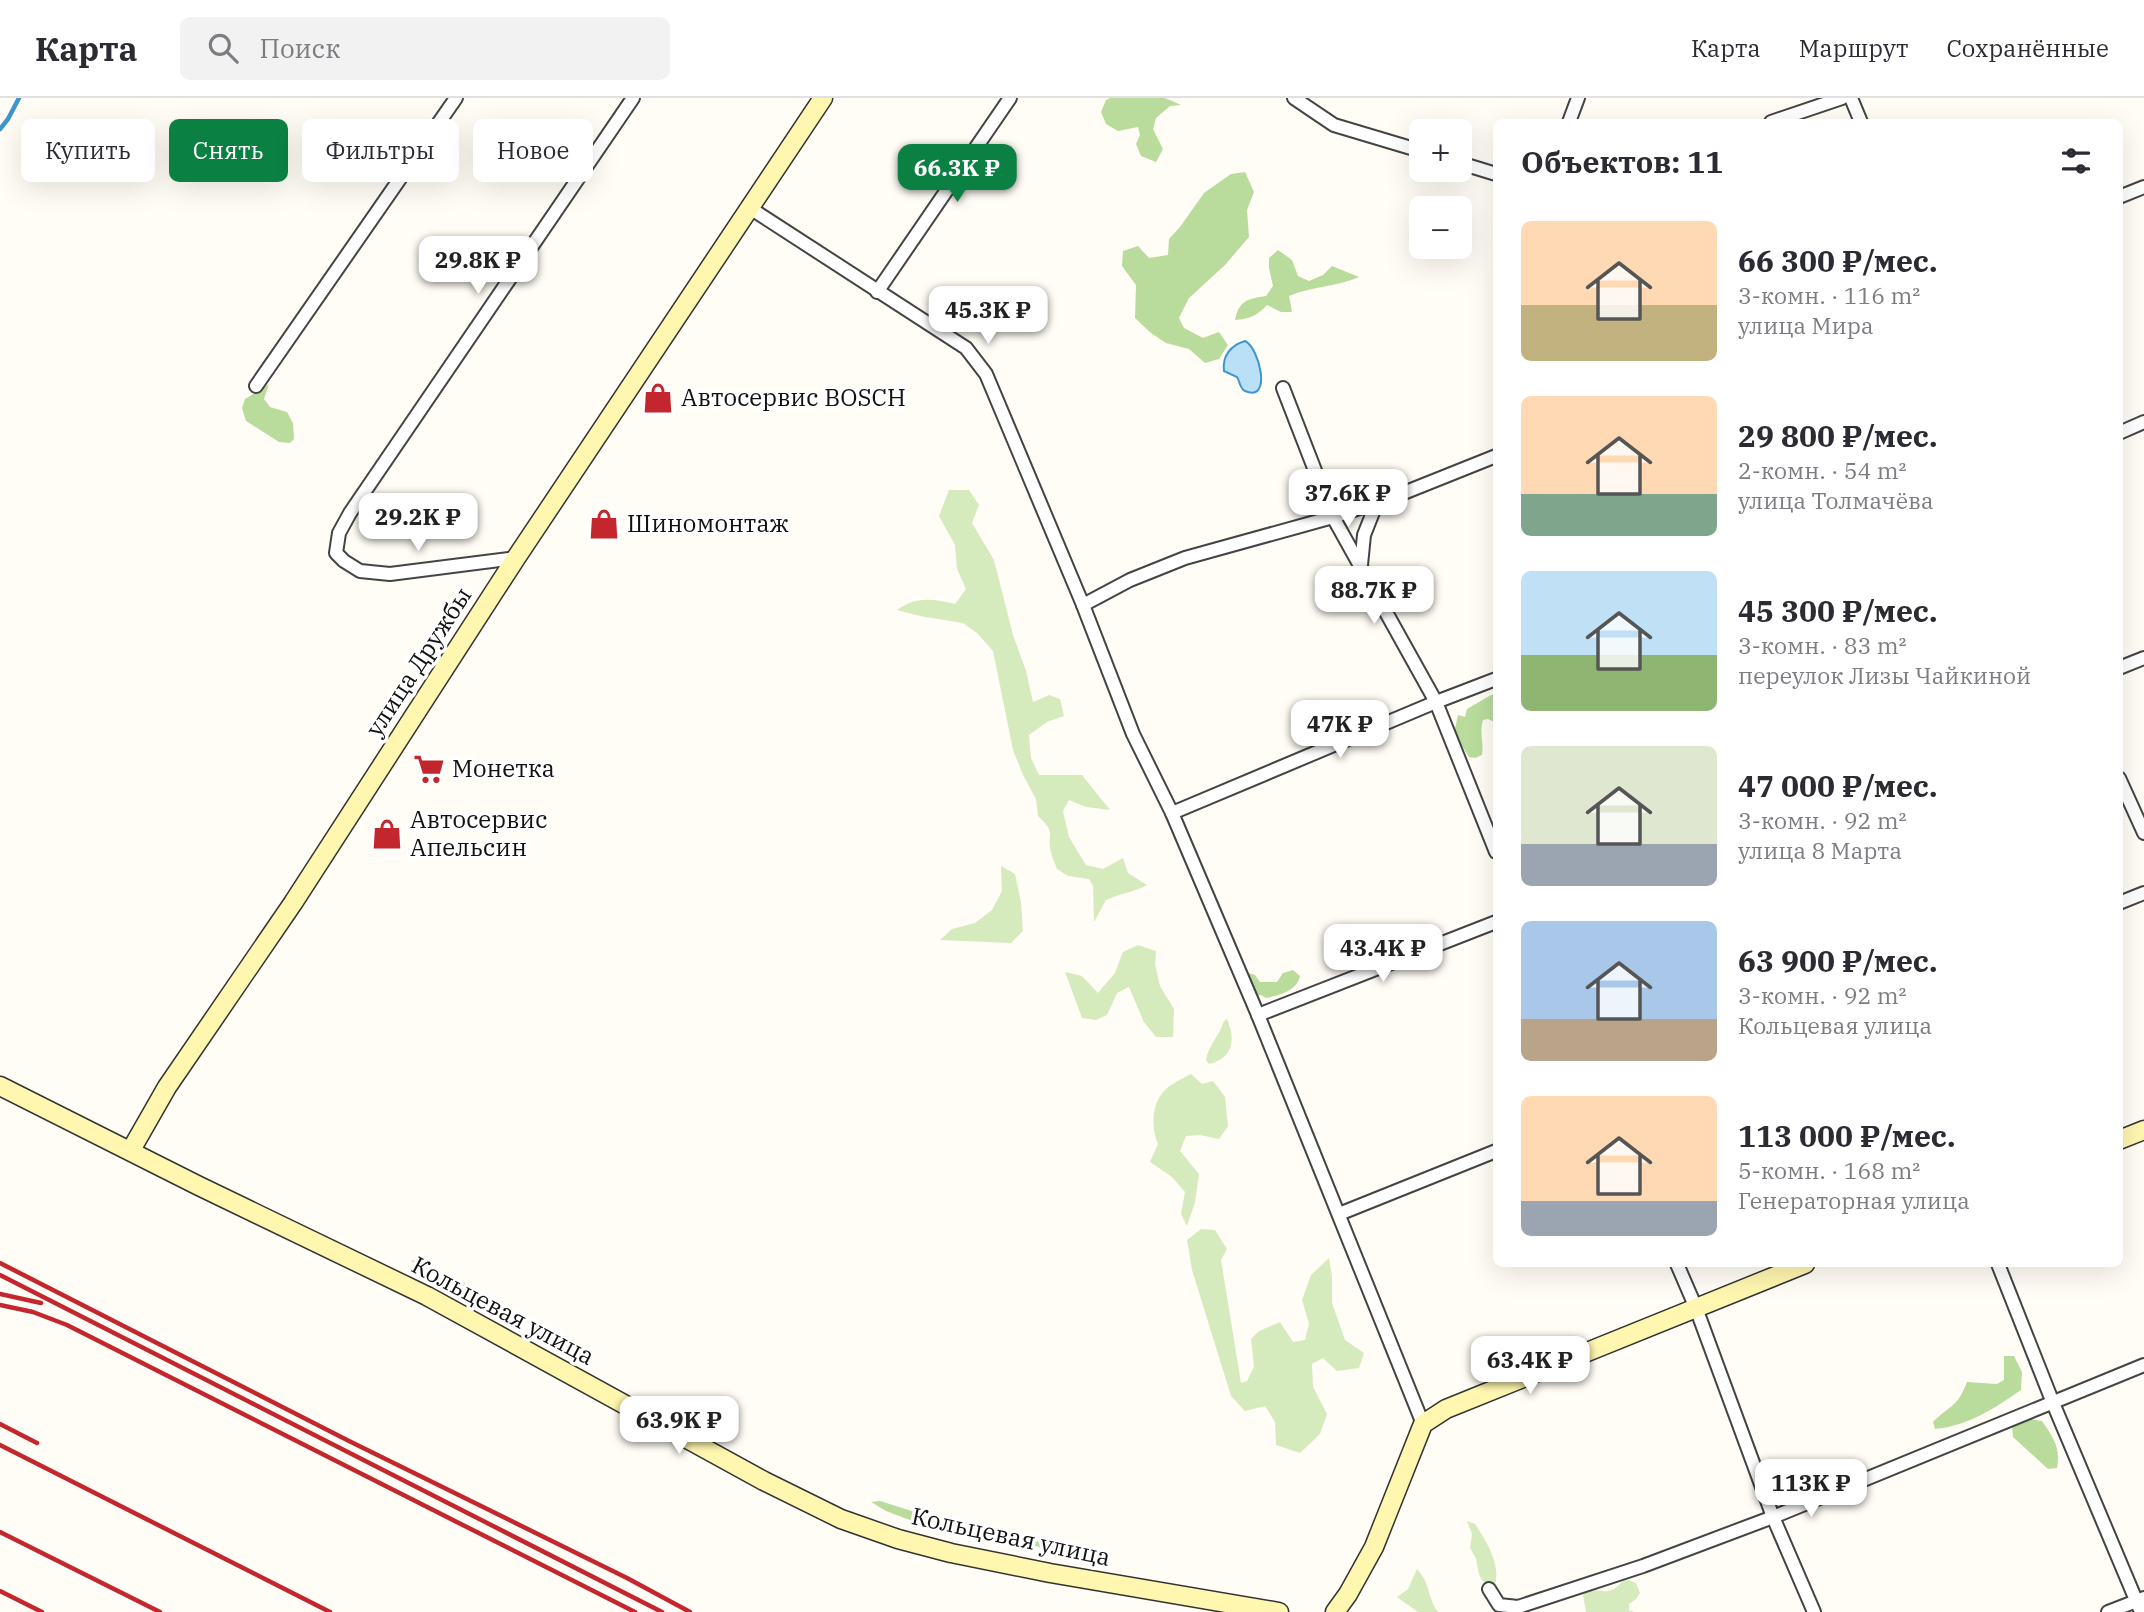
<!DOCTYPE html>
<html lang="ru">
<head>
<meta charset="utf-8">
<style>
	:root { --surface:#fff; --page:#f2f2f3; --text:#2b2b33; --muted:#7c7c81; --line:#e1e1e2; --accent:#0b8043 }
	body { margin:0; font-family:"IBM Plex Serif",serif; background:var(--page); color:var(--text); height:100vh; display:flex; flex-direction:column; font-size:26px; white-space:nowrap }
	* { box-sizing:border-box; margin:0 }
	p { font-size:23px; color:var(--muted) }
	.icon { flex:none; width:38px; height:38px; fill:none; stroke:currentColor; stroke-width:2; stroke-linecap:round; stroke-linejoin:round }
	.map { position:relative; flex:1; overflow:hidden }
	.side { position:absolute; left:1493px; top:21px; width:630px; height:1148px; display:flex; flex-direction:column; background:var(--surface); border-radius:10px; box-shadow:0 7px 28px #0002 }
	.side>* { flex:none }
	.banner { position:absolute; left:21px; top:21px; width:665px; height:63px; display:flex; gap:14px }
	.fabs { position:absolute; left:1409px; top:21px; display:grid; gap:14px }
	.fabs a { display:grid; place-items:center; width:63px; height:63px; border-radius:10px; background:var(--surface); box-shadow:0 7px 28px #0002; font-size:35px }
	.price { position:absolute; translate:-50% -60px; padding:0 16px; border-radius:14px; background:#fff; color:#222; font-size:23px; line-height:46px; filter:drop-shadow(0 2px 4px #0008) }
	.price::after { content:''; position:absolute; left:50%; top:42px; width:21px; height:16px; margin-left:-10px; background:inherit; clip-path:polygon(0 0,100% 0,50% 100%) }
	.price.active { background:var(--accent); color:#fff }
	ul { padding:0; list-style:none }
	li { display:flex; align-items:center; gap:21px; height:175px; padding:0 28px }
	li span { display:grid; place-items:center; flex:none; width:196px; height:140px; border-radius:10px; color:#555 }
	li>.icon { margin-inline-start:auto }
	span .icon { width:84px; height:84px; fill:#fffc; stroke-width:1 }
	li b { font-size:30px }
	h2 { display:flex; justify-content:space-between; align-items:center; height:84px; padding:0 28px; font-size:30px }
	.chip { padding:0 24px; border-radius:10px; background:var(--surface); box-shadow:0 7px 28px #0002; font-size:24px; line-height:63px }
	.chip.active { background:var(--accent); color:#fff }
	header { display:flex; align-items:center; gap:42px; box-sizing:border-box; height:98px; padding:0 35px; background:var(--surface); border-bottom:2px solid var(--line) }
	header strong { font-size:33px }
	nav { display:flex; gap:38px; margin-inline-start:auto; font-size:24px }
	.search { width:490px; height:63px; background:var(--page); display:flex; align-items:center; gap:18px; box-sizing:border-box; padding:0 24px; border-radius:10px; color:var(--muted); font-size:26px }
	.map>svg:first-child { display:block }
</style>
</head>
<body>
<header>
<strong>Карта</strong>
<div class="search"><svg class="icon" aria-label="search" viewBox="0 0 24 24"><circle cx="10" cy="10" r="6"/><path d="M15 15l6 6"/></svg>Поиск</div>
<nav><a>Карта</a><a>Маршрут</a><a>Сохранённые</a></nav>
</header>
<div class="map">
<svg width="2144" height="1514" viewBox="0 0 2144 1514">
	<rect width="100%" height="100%" fill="#fffdf5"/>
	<g fill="#d5ebbd">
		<path d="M949,392H969L979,407L972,425L994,462L1013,537L1026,573L1033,604L1049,597L1060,601L1064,618L1047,624L1029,637L1031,660L1039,677H1082L1110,712L1086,709L1069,702L1063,713L1069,739L1086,767L1103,771L1123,760L1128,775L1147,787C1134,794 1119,796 1106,802L1094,824L1093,788L1089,781L1068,778L1057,771C1055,765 1052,760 1051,754C1046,734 1058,737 1038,718L1036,701L1023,677L1013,652L993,553L978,536L963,525L920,518L897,512C917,498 933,501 955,506L966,491L957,471L955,447L939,418Z"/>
		<polygon points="1001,768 1015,776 1021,804 1023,833 1011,845 940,842 952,831 975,825 992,812 1002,793"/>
		<polygon points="1138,847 1156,853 1155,866 1160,888 1174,911 1173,939 1156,939 1144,924 1129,889 1117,895 1107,917 1096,922 1082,920 1065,874 1082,878 1098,895 1115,875 1123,854"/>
		<path d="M1227,921C1236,942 1233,960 1209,966L1206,962C1208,948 1220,937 1224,923Z"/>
		<path d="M1191,976L1202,986L1213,983L1225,999L1228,1028L1219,1041L1200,1037L1186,1038L1180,1053L1199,1076L1195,1104L1187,1128L1181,1116L1185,1094L1172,1079L1150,1064L1158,1046C1151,1029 1151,1005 1166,991C1173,985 1183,980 1191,976Z"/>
		<polygon points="1201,1131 1215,1132 1227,1151 1221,1162 1241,1285 1247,1283 1254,1269 1251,1241 1259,1233 1280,1224 1293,1244 1305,1242 1309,1226 1302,1202 1311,1177 1329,1160 1332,1178 1332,1205 1345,1242 1364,1255 1359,1270 1337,1273 1323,1260 1312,1266 1313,1289 1327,1316 1320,1336 1300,1355 1276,1347 1275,1324 1265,1308 1245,1313 1231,1298 1192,1172 1187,1142"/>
		<path d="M1467,1423L1475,1426C1486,1443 1501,1466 1495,1487C1477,1486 1479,1473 1476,1461C1475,1458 1471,1452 1470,1450L1472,1436Z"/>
		<path d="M1417,1471C1432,1488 1426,1497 1438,1514H1418L1397,1499L1408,1491Z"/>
		<path d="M1629,1482L1636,1485L1640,1495L1636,1501L1629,1506V1512L1634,1514H1586L1583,1497L1587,1492C1606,1491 1608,1499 1623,1483Z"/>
	</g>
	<g fill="#b9dc9c">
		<polygon points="1110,0 1165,0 1181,7 1170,8 1156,20 1153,31 1163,51 1156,64 1141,58 1136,46 1140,37 1138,29 1118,33 1106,26 1101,14 1106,2"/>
		<polygon points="1245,74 1254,94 1247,112 1249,139 1225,167 1189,200 1179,220 1184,230 1203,240 1219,234 1228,247 1219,261 1205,265 1189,251 1166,245 1151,235 1135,220 1136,187 1122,168 1123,153 1138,148 1149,160 1168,157 1169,141 1180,129 1204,95 1231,76"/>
		<path d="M1278,152L1292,162L1298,178L1309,183L1323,177L1332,168L1359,179C1337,189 1312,188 1289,198L1292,214H1281L1267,207C1257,218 1249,221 1235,222C1239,202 1248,201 1266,198L1273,188L1269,170V160Z"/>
		<polygon points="269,286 264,301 270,309 287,314 293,325 294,341 290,345 279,344 246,323 242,310 245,301"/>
		<path d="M1496,596V625L1488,621L1483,622C1479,634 1484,644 1482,657L1475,660L1469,659L1454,635L1458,617L1465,619L1467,611L1491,597Z"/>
		<path d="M1293,872L1300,878C1297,893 1280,897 1266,900L1261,897L1255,898L1245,874L1255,877L1260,884H1277L1283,875Z"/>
		<path d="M411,1162C439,1170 465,1185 490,1200C483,1201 474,1203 467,1202C446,1197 425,1178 411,1162Z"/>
		<path d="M2004,1258H2014L2022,1274L2021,1292C1995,1310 1968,1328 1935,1331L1933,1324C1951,1306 1957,1310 1967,1284L1997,1286L2004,1282Z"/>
		<path d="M2029,1321L2042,1323C2053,1339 2061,1350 2057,1370L2048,1371L2013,1339L2012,1328L2018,1323Z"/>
		<polygon points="880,1403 963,1429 1033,1441 1058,1449 1040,1449 910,1422 886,1413 871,1404"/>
	</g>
	<path fill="#b9e0f7" stroke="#3f96cf" stroke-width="2" d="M1245,243C1259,249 1273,305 1245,293C1240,291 1240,284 1237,279L1224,273C1222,258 1231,247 1245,243Z"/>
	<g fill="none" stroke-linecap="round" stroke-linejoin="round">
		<polyline stroke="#3f96cf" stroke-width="4.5" points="0,31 8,21 19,0"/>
		<g stroke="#444" stroke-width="16">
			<g id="street">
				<polyline points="1294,0 1334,27 1421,53"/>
				<polyline points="1851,0 1861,24"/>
				<polyline points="1569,24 1578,0"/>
				<polyline points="1771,24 1842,0"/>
				<polyline points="1460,65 1496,76"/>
				<polyline points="2119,99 2144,89"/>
				<polyline points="750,110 966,250 986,276 1083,507 1133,636 1172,715 1258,917 1423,1326"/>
				<polyline points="877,194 1010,0"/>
				<polyline points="256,288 456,0"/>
				<polyline points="1283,290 1333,419 1436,604 1496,754"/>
				<polyline points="2119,335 2144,324"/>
				<polyline points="516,460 390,476 360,473 344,463 336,455 339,435 350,415 633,0"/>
				<polyline points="1361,467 1364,437 1377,404"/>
				<polyline points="1083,507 1130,482 1185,460 1333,419 1401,396 1496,358"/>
				<polyline points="2119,570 2144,560"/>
				<polyline points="2119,680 2144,735"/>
				<polyline points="1172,715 1436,604 1496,581"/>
				<polyline points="2119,805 2144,795"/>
				<polyline points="1258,917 1496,824"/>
				<polyline points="1339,1116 1496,1053"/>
				<polyline points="1677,1166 1696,1210 1773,1419 1814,1514"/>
				<polyline points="1998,1166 2053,1305 2141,1514"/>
				<polyline points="1489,1491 1499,1507 1518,1509 1643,1468 1773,1419 2144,1267"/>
				<polyline points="2108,1514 2144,1500"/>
			</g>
		</g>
		<g stroke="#333" stroke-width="21">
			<g id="secondary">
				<polyline points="0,988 199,1088 427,1198 764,1383 841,1421 898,1441 951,1455 1050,1475 1279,1514"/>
				<polyline points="2119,1042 2144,1032"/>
				<polyline points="131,1052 167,989 293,805 516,460 823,0"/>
				<polyline points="1335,1514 1348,1496 1374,1449 1423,1326 1446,1311 1805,1166"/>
			</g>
		</g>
		<use href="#street" stroke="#fff" stroke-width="12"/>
		<use href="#secondary" stroke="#fff6b0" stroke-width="18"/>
		<g stroke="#c4262e" stroke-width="4.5">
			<polyline points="0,1165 349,1343 627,1480 690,1514"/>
			<polyline points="0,1177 662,1514"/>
			<polyline points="0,1196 41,1205"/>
			<polyline points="0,1207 33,1214 67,1227 635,1514"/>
			<polyline points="0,1326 37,1345"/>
			<polyline points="0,1347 330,1514"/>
			<polyline points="0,1434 160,1514"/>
			<polyline points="0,1493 42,1514"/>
		</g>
	</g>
	<defs>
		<g id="shop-bare" transform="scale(2.415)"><path d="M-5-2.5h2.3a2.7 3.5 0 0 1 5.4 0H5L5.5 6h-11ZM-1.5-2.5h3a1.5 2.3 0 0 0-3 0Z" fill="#c4262e" stroke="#fff" stroke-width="2.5" paint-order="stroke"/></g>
		<g id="supermarket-bare" transform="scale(2.415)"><path d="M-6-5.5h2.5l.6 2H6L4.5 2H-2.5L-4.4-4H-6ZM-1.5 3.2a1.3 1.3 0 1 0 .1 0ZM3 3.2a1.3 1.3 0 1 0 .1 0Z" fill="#c4262e" stroke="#fff" stroke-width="2.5" paint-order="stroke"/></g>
	</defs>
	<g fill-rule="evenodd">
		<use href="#shop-bare" x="658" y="300"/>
		<use href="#shop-bare" x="604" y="426"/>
		<use href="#supermarket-bare" x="429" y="671"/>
		<use href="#shop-bare" x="387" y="736"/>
	</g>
	<g text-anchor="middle" stroke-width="7" stroke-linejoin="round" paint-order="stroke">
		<g font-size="24" fill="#111" stroke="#fff" text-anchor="start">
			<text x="681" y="308">Автосервис BOSCH</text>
			<text x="627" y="434">Шиномонтаж</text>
			<text x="452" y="679">Монетка</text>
			<text x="410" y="730">Автосервис<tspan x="410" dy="28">Апельсин</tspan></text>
		</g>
		<g font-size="24" fill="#111" stroke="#fff">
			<text transform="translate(419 564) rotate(-57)" y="8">улица Дружбы</text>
			<text transform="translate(503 1213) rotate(28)" y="8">Кольцевая улица</text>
			<text transform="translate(1011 1439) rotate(12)" y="8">Кольцевая улица</text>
		</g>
	</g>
</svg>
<div class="fabs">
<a>+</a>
<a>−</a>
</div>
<b class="price active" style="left:957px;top:106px">66.3K ₽</b>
<b class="price" style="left:478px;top:198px">29.8K ₽</b>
<b class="price" style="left:988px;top:248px">45.3K ₽</b>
<b class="price" style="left:1348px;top:431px">37.6K ₽</b>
<b class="price" style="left:418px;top:455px">29.2K ₽</b>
<b class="price" style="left:1374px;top:528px">88.7K ₽</b>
<b class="price" style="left:1340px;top:662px">47K ₽</b>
<b class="price" style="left:1383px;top:886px">43.4K ₽</b>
<b class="price" style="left:1530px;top:1298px">63.4K ₽</b>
<b class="price" style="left:679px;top:1358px">63.9K ₽</b>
<b class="price" style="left:1811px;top:1421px">113K ₽</b>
<div class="banner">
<a class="chip">Купить</a>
<a class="chip active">Снять</a>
<a class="chip">Фильтры</a>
<a class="chip">Новое</a>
</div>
<section class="side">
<h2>Объектов: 11<svg class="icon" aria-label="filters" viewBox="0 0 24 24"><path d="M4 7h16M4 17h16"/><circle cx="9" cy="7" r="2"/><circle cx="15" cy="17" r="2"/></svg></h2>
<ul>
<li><span style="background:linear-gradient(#ffd9b3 60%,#c2b280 0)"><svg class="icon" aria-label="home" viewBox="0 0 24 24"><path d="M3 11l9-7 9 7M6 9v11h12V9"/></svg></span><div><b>66 300 ₽/мес.</b><p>3-комн. · 116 m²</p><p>улица Мира</p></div></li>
<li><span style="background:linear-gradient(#ffd9b3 70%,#7fa58c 0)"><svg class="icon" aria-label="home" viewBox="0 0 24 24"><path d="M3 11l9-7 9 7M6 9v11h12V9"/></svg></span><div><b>29 800 ₽/мес.</b><p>2-комн. · 54 m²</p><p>улица Толмачёва</p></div></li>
<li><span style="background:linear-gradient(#bfe0f5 60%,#8fb573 0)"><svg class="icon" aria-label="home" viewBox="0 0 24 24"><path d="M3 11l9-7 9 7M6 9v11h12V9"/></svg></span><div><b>45 300 ₽/мес.</b><p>3-комн. · 83 m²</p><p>переулок Лизы Чайкиной</p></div></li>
<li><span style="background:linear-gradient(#dfe7d0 70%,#9aa5b1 0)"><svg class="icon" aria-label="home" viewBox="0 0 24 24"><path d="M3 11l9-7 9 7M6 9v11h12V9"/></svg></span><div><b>47 000 ₽/мес.</b><p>3-комн. · 92 m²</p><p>улица 8 Марта</p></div></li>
<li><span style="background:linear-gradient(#a9c7e8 70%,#b9a48a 0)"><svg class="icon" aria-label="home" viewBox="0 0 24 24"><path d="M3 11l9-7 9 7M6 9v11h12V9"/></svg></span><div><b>63 900 ₽/мес.</b><p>3-комн. · 92 m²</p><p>Кольцевая улица</p></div></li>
<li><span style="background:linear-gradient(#ffd9b3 75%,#9aa5b1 0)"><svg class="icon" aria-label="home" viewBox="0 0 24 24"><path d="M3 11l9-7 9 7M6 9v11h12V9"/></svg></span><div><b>113 000 ₽/мес.</b><p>5-комн. · 168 m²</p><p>Генераторная улица</p></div></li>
</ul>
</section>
</div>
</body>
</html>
